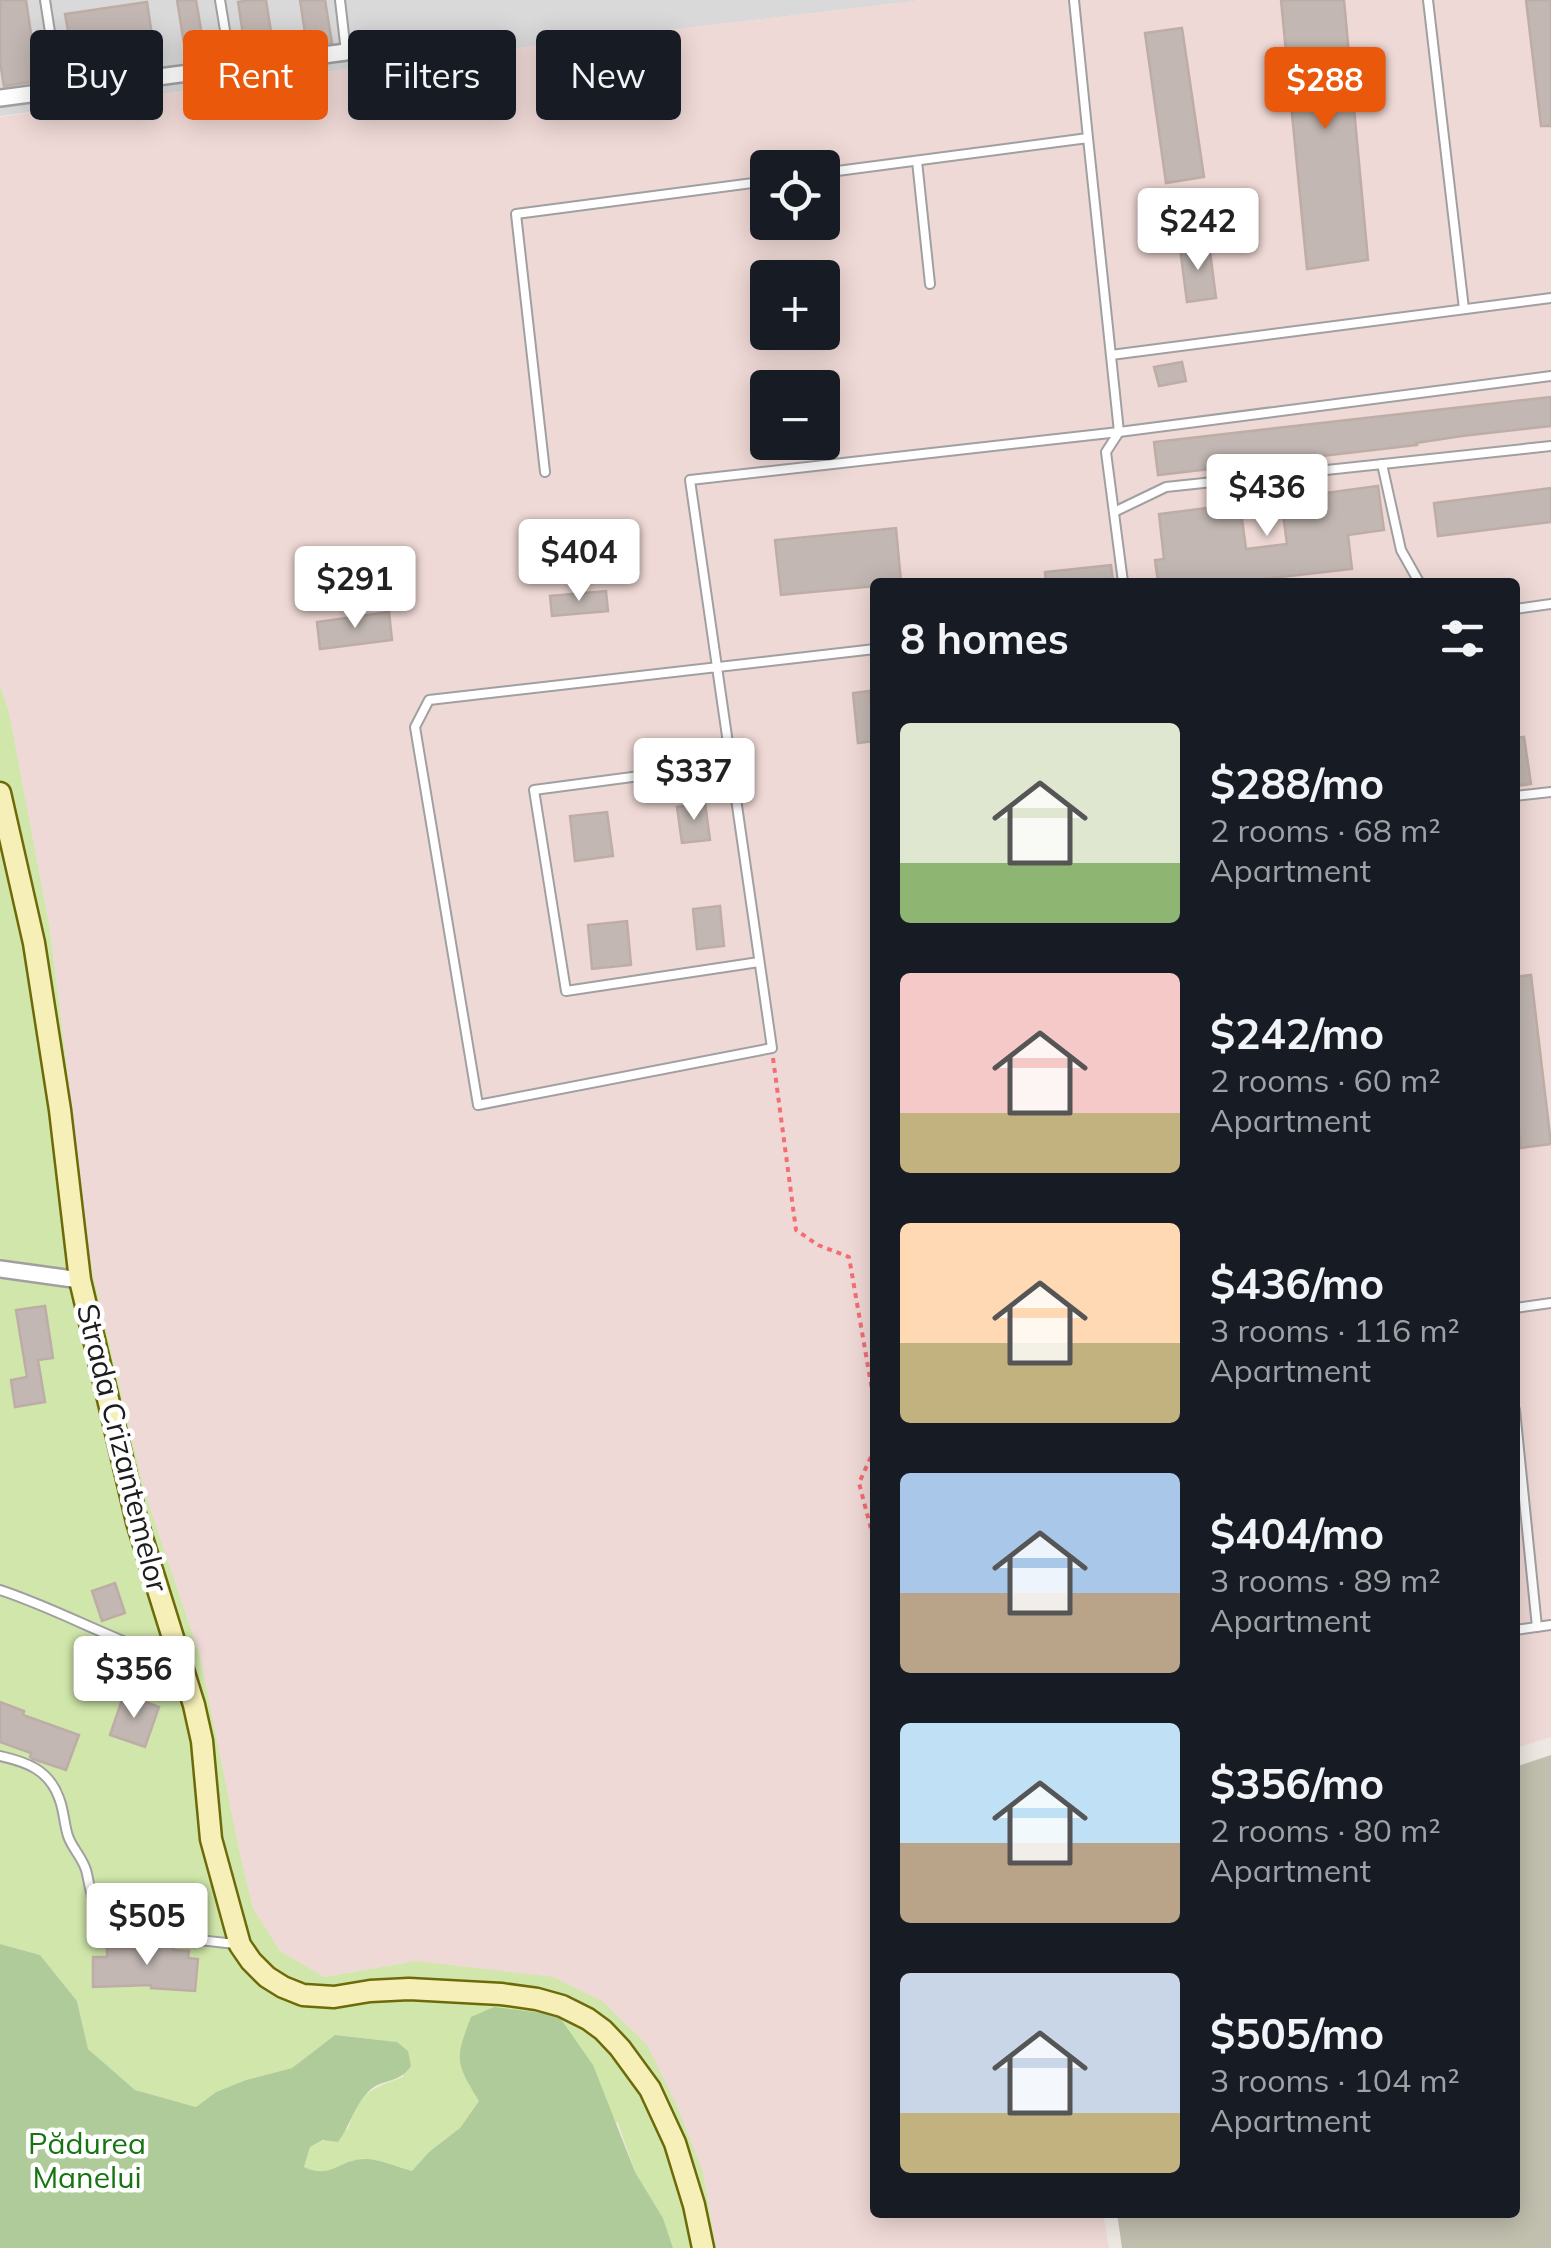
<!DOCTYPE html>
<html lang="en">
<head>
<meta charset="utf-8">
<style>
	:root { --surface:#171b24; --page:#20242c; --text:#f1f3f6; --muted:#9ea1a6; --accent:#ea580c }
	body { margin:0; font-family:Mulish,sans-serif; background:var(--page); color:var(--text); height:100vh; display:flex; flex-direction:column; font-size:38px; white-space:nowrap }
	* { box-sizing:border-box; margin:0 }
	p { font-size:32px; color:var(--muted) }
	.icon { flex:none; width:55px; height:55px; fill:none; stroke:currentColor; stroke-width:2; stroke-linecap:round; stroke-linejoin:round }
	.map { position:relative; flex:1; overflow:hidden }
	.sheet { position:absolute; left:870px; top:578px; width:650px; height:1640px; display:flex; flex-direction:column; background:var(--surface); border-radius:10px; box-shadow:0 5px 25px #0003 }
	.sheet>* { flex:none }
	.top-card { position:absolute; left:30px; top:30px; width:690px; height:90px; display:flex; gap:20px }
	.buttons { position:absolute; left:750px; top:150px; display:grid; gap:20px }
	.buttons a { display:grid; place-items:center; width:90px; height:90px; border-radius:10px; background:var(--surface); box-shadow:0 5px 25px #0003; font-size:50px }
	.price { position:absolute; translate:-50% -85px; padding:0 22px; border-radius:10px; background:#fff; color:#222; font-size:32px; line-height:65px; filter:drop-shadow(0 2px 5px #0008) }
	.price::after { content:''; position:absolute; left:50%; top:60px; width:30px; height:22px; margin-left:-15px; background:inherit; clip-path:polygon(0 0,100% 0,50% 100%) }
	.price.active { background:var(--accent); color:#fff }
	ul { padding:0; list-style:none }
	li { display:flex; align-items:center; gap:30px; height:250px; padding:0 30px }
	li span { display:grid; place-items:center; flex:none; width:280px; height:200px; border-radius:10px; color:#555 }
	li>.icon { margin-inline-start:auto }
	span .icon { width:120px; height:120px; fill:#fffc; stroke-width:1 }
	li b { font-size:42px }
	h2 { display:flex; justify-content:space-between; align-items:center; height:120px; padding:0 30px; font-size:42px }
	.chip { padding:0 35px; border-radius:10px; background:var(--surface); box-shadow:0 5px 25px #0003; font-size:35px; line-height:90px }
	.chip.active { background:var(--accent); color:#fff }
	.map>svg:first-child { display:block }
</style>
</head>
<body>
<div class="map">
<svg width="1551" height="2248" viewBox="0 0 1551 2248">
	<rect width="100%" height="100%" fill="#ede8e2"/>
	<polygon fill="#dad9d9" points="0,0 923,0 382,64 0,116"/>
	<path fill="#efd9d6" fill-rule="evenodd" d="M921,0H1551V1737L1515,1748V582H875V2212L1103,2213L1109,2248H716L703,2172L416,1961L324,1977L280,1951L253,1908L240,1854L200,1656L145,1493L92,1271L50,930L9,712L0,685V117L382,64ZM768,168H822V222H768ZM768,278H822V332H768ZM768,388H822V442H768Z"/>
	<polygon fill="#c1bfae" points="1551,1755 1551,2248 1122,2248 1117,2213 1515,2212 1515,1767"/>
	<path fill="#d0e6aa" d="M0,685L9,712L50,930L92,1271L145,1493L200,1656L240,1854L253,1908L280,1951L324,1977L416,1961L553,1977L602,2001L647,2045L677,2106L703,2172L716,2248H673L663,2218L635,2172L618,2123L468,2084L480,2100L460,2128L429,2152L412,2171C397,2167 380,2159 365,2159C336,2159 336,2180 304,2167L310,2147L348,2129C360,2093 369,2089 403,2077L408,2051L397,2042L335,2035L292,2068L246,2080L216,2092L196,2107L135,2090L88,2049L77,2001L40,1955L0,1944Z"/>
	<path fill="#afcb99" d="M0,1944L40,1955L77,2001L88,2049L135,2090L196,2107L216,2092L246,2080L292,2068L335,2035L397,2042L408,2051L411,2066C398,2085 382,2078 369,2091C354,2106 350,2126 338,2142L323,2140L310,2147L304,2167C333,2180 338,2159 365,2159C380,2159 397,2167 412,2171L429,2152L460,2128L479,2101C455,2062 455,2059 471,2017L494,2007L558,2015L593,2065L635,2172L663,2218L673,2248H0Z"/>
	<g fill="#c2b7b2" stroke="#beada6" stroke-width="2.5">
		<polygon points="0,0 26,0 38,81 4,86 0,62"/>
		<polygon points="177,0 196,0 206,59 187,62"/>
		<polygon points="249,0 266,0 274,50 246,54 238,2"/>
		<polygon points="300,0 325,0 332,43 307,46"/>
		<polygon points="1281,0 1344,0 1368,260 1307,269"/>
		<polygon points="1526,0 1551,0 1551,126 1541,126"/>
		<polygon points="147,2 156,62 128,68 125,50 73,59 65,14"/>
		<polygon points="1182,28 1204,177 1166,183 1145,33"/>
		<polygon points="1209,244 1216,298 1187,302 1180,248"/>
		<polygon points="1182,362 1186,381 1159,386 1154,367"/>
		<polygon points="1551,397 1551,426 1462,436 1416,443 1417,445 1158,475 1154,442"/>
		<polygon points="1378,486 1384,530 1348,535 1352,569 1236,582 1158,582 1155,560 1164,559 1159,514 1240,504 1246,549 1287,544 1281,499"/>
		<polygon points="1551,488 1551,522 1438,536 1434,503"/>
		<polygon points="896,528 901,582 875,582 875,586 781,595 775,540"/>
		<polygon points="1111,565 1113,582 1046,582 1045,572"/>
		<polygon points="606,591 608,611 552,616 550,596"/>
		<polygon points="389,612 392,640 320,649 317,622"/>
		<polygon points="870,691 875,741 858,743 853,693"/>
		<polygon points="1524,737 1531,784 1515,786 1515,738"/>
		<polygon points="705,803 710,840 682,843 677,807"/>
		<polygon points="607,812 613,856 575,861 570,816"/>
		<polygon points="720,906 724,946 697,949 693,909"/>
		<polygon points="627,921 631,965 592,969 588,925"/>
		<polygon points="1531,975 1551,1144 1521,1148 1515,1100 1515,977"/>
		<polygon points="45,1306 53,1358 38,1360 45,1402 15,1407 11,1380 27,1377 16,1310"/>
		<polygon points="115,1583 125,1613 102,1621 92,1591"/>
		<polygon points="124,1694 159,1707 145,1747 110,1735"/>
		<polygon points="0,1702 24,1711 23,1715 79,1735 66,1770 33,1759 30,1757 31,1753 0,1742"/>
		<polygon points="155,1941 174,1944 173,1950 189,1951 188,1958 198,1959 195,1991 151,1988 151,1985 93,1987 93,1957 107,1957 107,1948 154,1950"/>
	</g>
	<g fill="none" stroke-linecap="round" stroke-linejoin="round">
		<g stroke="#a0a0a0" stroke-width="12">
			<g id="lane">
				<polyline points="45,0 59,90"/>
				<polyline points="220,0 231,67"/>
				<polyline points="340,0 346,52"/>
				<polyline points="1074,0 1088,138"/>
				<polyline points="1428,0 1464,309"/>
				<polyline points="917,161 930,284"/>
				<polyline points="822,173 1088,138 1119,432 1551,376"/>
				<polyline points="1111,355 1551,298"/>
				<polyline points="1119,432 1106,452 1123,582"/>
				<polyline points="1382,464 1401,550 1419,582"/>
				<polyline points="545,472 516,214 768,181"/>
				<polyline points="1114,512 1166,487 1551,446"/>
				<polyline points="1515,609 1551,604"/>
				<polyline points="875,649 429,700 415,727 478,1105 772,1048 690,480 1119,432"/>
				<polyline points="730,764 534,790 566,991 759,962"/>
				<polyline points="1515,796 1551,792"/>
				<polyline points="1515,1308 1551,1303"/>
				<polyline points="1515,1410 1537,1627"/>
				<path d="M0,1590C61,1610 116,1643 177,1660"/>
				<polyline points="1515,1630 1551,1625"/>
				<path d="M0,1756C27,1762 49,1770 59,1798C64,1810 64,1824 68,1836C72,1848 82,1857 86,1870C90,1884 90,1902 102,1912C127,1935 202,1940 236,1944"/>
			</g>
		</g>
		<g stroke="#a0a0a0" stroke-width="20">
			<g id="street">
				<polyline points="0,98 346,52"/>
				<polyline points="0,1269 80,1280"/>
			</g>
		</g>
		<g stroke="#6d6a09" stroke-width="25">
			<polyline id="secondary" points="0,793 34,943 60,1110 80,1280 137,1522 194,1705 202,1741 211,1839 240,1945 251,1961 267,1977 283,1987 303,1995 334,1997 370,1991 409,1989 501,1994 537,1999 562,2006 588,2019 603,2030 620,2048 650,2089 675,2143 694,2205 703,2248"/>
		</g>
		<g stroke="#f36e73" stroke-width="4" stroke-dasharray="5 5" stroke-linecap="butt">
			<polyline points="773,1058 796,1230 818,1245 849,1257 875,1407"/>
			<polyline points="875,1448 859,1483 875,1544"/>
		</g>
		<use href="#lane" stroke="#fff" stroke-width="8"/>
		<use href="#street" stroke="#fff" stroke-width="15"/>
		<use href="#secondary" stroke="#f6f0b8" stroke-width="20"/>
	</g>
	<g text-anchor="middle" stroke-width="9" stroke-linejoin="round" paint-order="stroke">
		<g font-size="30" fill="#1c1c1c" stroke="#fff">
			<text transform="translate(122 1448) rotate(76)" y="10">Strada Crizantemelor</text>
		</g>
		<g font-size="30" fill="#167510" stroke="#fff">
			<text x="87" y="2154">Pădurea<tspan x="87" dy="34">Manelui</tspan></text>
		</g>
	</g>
</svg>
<div class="buttons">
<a><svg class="icon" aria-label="locate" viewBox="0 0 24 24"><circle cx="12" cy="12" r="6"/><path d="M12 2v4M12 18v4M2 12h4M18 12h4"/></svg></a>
<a>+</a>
<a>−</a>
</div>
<b class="price active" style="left:1325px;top:132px">$288</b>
<b class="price" style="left:1198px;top:273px">$242</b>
<b class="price" style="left:1267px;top:539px">$436</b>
<b class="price" style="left:579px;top:604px">$404</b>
<b class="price" style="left:355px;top:631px">$291</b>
<b class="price" style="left:694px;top:823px">$337</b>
<b class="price" style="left:134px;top:1721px">$356</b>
<b class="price" style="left:147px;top:1968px">$505</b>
<div class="top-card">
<a class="chip">Buy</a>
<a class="chip active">Rent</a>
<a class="chip">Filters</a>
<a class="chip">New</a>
</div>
<section class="sheet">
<h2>8 homes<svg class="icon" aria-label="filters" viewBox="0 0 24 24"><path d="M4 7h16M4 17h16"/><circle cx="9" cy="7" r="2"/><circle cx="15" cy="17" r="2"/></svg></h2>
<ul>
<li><span style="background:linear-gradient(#dfe7d0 70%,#8fb573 0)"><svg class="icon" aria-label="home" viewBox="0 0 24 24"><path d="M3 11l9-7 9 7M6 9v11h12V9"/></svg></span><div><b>$288/mo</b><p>2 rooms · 68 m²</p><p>Apartment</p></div></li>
<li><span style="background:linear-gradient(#f6c9c9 70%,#c2b280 0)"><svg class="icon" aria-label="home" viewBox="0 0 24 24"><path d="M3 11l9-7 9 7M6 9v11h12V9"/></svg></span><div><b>$242/mo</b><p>2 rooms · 60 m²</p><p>Apartment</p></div></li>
<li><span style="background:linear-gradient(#ffd9b3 60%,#c2b280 0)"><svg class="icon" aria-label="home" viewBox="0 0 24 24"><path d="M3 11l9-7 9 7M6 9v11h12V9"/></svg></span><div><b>$436/mo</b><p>3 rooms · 116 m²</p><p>Apartment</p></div></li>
<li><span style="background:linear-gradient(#a9c7e8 60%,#b9a48a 0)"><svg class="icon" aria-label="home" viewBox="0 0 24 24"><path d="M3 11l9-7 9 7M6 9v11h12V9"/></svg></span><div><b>$404/mo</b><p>3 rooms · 89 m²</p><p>Apartment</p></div></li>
<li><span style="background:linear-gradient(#bfe0f5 60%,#b9a48a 0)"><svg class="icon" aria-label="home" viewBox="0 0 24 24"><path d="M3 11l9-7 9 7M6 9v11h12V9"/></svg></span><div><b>$356/mo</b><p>2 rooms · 80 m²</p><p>Apartment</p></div></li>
<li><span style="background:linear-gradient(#c9d6e8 70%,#c2b280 0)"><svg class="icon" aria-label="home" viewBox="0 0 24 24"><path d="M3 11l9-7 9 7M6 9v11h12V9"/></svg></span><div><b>$505/mo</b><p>3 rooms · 104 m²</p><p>Apartment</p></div></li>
</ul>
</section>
</div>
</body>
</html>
